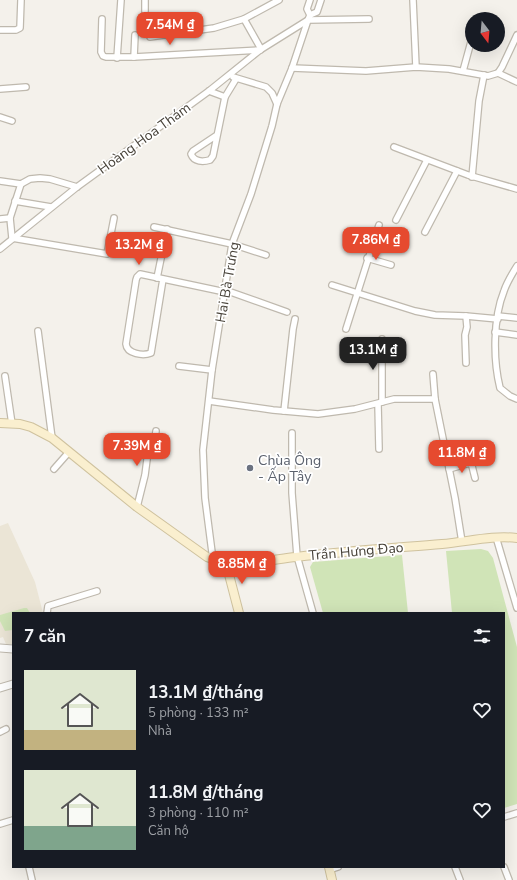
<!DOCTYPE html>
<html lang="vi">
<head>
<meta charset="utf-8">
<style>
	:root { --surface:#171b24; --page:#20242c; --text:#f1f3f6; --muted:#9ea1a6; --accent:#e64a2f }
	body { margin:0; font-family:"Nunito Sans",sans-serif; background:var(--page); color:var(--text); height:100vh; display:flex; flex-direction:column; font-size:15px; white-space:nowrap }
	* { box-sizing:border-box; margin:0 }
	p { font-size:13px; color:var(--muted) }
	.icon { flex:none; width:22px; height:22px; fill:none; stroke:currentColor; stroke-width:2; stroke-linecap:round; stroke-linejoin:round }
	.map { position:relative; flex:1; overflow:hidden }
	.sheet { position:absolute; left:12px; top:612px; width:493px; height:256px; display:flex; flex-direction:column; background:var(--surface); border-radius:0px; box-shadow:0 4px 16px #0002 }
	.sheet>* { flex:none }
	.needle { width:26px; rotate:164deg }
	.tools { position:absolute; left:465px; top:12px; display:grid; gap:8px }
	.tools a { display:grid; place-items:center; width:40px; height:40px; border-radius:50%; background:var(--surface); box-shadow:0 4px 16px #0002; font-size:20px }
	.price { position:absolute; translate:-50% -34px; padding:0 9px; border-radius:8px; background:var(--accent); color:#fff; font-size:13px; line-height:26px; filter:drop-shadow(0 1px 2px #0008) }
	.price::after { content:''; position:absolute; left:50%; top:24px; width:12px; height:9px; margin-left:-6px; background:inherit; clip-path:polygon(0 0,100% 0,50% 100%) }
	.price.active { background:#222; color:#fff }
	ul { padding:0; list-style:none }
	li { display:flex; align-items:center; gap:12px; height:100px; padding:0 12px }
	li span { display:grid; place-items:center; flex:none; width:112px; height:80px; border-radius:0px; color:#555 }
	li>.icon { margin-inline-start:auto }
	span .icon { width:48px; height:48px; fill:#fffc; stroke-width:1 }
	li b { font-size:17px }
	h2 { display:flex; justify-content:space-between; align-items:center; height:48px; padding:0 12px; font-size:17px }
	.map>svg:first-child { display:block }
</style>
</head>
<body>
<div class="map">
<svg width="517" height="880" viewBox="0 0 517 880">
	<rect width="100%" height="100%" fill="#f4f1eb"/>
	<polygon fill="#ebe5d6" points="8,523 35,582 43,613 13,613 13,644 6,644 3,637 0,638 0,526"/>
	<g fill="#d0e4b7">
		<polygon points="481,549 488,551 493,558 517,647 517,804 504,808 504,613 452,613 446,551"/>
		<polygon points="402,555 408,613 323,613 310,567 313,562"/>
		<polygon points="24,608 27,608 30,613 13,613 13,630 5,631 0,621 0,615"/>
	</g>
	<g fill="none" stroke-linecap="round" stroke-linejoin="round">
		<g stroke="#bfb9ae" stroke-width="8">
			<g id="minor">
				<polyline points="145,0 145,11"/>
				<polyline points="413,0 416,67"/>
				<polyline points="310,15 317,12 321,0"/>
				<polyline points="102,19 101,52 103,56 106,57 134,57 260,50"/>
				<polyline points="244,19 261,49"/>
				<polyline points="0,30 16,30 20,28 21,0"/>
				<polyline points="150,37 214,28 244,19 279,0"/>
				<polyline points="134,57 135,35"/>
				<polyline points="117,58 121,0"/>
				<polyline points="292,68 366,71 416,67 449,69 488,76 498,73 502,67 517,35"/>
				<polyline points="463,71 472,38"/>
				<polyline points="498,73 517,82"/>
				<polyline points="233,77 266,87 272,93 277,104"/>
				<polyline points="0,89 26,87"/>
				<polyline points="209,91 225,97"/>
				<polyline points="0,117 12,121"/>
				<path d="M217,135L193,151L191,154C194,162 203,162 210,160L213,156L225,97L236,79"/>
				<polyline points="394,147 468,175 517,189"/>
				<polyline points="472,177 479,101 484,75"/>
				<polyline points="0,181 21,184 30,179 40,178 50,179 77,187"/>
				<polyline points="21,184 10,218 12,238 107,254 114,218"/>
				<polyline points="15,201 51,207"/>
				<polyline points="0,219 10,218"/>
				<polyline points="396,220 427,160"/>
				<polyline points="154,227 232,244 266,255"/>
				<polyline points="425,232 457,171"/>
				<polyline points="0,249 77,187 209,91 260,50 308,20 369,19"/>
				<polyline points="367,258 391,265"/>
				<path d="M517,266C512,274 507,282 504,291C493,318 493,360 500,388L510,396L517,399"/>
				<polyline points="157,278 167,229"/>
				<path d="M163,279L151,353C143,356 127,354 126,344L136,280L137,277L140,274L225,292"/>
				<polyline points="332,285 415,311 435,315 466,316 498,319"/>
				<polyline points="225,290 287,312"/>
				<polyline points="466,316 467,327 465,335 466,363"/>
				<polyline points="498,316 517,318"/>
				<polyline points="346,329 379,225"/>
				<polyline points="38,331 52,438"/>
				<polyline points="495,332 517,335"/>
				<polyline points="382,339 382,402"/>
				<polyline points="179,366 212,370"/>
				<polyline points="433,374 435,399"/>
				<polyline points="5,376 12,424"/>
				<polyline points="209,401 273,410 318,414 355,409 394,399 435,399 455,498 462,542"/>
				<polyline points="378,404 379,449"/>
				<polyline points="284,411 293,329 295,319"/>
				<polyline points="292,433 292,493 297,556 313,613"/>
				<polyline points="54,469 69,452"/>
				<polyline points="449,469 470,463 472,466 475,478"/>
				<polyline points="137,507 145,475 149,444 155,438 156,431"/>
				<polyline points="496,537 517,608"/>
				<polyline points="213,560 205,498 203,450 212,370 232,244 251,194 272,126 277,104 292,68 308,20 310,15 307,9 310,0"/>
				<polyline points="47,613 48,606 97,591"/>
				<polyline points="0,732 6,729"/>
				<polyline points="504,817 517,813"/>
				<polyline points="0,824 13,820"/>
				<polyline points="29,867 32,880"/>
				<polyline points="455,867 460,880"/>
				<polyline points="504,867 509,880"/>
				<polyline points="329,870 338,867"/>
			</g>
		</g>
		<g stroke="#bfb9ae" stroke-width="9">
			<g id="tertiary">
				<polyline points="0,648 13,649"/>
				<polyline points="0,688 13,684"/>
			</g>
		</g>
		<g stroke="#cfc29e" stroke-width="10">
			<g id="secondary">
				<path d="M0,423L20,424L31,427L52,438L137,507L207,557C234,568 267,560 296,557C345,551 393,548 442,544C467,542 492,535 517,538"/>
				<polyline points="226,563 239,613"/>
				<polyline points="329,867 332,880"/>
			</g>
		</g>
		<use href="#minor" stroke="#fff" stroke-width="5.5"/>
		<use href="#tertiary" stroke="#fff" stroke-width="7"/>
		<use href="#secondary" stroke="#faefcf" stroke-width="8"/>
	</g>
	<circle fill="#6b7280" stroke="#fff" stroke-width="1.5" cx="250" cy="468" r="4"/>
	<g text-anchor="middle" stroke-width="3.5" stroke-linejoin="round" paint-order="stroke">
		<g font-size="14" fill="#474239" stroke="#fff">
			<text transform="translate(144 138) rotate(-36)" y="5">Hoàng Hoa Thám</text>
			<text transform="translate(227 282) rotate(-80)" y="5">Hai Bà Trưng</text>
			<text transform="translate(356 551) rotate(-5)" y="5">Trần Hưng Đạo</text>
		</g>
		<g font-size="14" fill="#5b616d" stroke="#fff" text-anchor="start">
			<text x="258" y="465">Chùa Ông<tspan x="258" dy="16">- Ấp Tây</tspan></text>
		</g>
	</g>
</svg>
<div class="tools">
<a><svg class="needle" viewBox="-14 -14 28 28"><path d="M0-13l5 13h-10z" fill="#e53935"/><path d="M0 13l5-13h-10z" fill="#9ea1a6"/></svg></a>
</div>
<b class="price" style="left:170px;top:46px">7.54M ₫</b>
<b class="price" style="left:376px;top:261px">7.86M ₫</b>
<b class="price" style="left:139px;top:266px">13.2M ₫</b>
<b class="price active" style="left:373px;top:371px">13.1M ₫</b>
<b class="price" style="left:137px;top:467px">7.39M ₫</b>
<b class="price" style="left:462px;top:474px">11.8M ₫</b>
<b class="price" style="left:242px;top:585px">8.85M ₫</b>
<section class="sheet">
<h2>7 căn<svg class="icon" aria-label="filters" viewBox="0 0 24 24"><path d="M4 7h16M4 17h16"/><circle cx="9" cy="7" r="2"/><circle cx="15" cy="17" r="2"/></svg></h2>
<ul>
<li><span style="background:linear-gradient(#dfe7d0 75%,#c2b280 0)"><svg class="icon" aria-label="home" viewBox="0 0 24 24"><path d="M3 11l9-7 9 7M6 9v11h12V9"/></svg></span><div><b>13.1M ₫/tháng</b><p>5 phòng · 133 m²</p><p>Nhà</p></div><svg class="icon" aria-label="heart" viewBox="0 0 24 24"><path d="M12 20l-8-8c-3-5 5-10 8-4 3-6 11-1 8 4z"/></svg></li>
<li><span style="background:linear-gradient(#dfe7d0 70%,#7fa58c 0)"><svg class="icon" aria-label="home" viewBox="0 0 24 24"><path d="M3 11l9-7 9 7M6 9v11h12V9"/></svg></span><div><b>11.8M ₫/tháng</b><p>3 phòng · 110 m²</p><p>Căn hộ</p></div><svg class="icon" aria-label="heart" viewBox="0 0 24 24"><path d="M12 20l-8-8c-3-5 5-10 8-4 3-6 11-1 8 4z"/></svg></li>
</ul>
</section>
</div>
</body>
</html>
